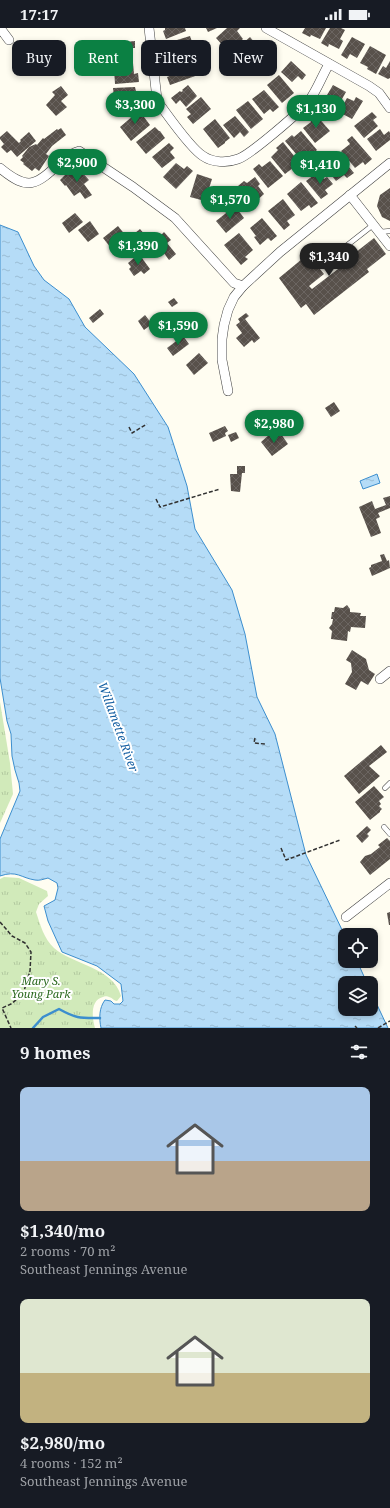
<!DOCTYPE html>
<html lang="en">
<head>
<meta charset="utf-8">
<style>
	:root { --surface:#171b24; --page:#242831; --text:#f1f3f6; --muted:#9ea1a6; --accent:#0b8043 }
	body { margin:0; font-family:"Noto Serif",serif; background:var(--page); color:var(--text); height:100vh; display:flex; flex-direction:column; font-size:15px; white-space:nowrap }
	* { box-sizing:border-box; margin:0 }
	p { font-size:13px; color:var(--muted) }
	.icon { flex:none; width:22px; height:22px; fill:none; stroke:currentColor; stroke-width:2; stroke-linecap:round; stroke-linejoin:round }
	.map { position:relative; height:1000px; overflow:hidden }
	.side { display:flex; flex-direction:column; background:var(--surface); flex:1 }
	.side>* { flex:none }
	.top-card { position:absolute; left:12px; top:12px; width:366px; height:36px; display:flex; gap:8px }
	.controls { position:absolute; left:338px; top:900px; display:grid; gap:8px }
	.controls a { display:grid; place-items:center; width:40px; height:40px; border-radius:8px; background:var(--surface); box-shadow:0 2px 6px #0003; font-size:20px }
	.price { position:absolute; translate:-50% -34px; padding:0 9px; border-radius:14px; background:var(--accent); color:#fff; font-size:13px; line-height:26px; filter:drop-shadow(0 1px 2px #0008) }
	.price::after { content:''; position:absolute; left:50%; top:24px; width:12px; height:9px; margin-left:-6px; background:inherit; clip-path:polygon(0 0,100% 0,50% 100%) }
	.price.active { background:#222; color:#fff }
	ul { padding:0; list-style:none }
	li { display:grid; align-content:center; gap:8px; height:212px; padding:0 20px }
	li span { display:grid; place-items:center; height:124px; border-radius:8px; color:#555 }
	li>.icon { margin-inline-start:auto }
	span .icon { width:72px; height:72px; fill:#fffc; stroke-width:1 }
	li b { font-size:17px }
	h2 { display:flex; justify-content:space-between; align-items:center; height:48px; padding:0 20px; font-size:17px }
	.chip { padding:0 14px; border-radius:8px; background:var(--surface); box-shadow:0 2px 6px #0003; font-size:14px; line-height:36px }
	.chip.active { background:var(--accent); color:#fff }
	.status { display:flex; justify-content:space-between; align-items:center; height:28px; padding:0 20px; background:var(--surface); direction:ltr }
	.status svg { height:11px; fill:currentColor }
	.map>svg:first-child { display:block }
</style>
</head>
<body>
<div class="status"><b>17:17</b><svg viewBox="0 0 49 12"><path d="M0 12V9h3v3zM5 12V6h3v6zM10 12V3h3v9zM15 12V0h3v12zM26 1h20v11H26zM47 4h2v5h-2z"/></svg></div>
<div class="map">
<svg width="390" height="1000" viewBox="0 0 390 1000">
	<defs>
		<pattern id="park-tufts" width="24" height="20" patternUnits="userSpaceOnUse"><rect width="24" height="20" fill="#d1eaba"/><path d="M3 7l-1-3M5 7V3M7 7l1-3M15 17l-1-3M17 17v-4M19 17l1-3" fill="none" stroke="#b2c89f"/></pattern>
		<pattern id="water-ripples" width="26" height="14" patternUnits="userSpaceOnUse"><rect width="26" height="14" fill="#b5dcf7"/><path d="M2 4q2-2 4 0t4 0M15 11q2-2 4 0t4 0" fill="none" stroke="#9abcd3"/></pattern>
		<pattern id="building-cross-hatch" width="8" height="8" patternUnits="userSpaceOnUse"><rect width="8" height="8" fill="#58514b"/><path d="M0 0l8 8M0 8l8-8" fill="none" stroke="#6b6561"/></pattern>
	</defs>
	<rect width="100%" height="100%" fill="#fffdf1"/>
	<g fill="url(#park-tufts)">
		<polygon points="0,674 10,735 13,766 0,795"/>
		<path d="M4,849L19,850L47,863L48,868L39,876L36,884C40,896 44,911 54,920C73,937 113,939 121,968L117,973C114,973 113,970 109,969C108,968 104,968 103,969C90,972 92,990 95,1000H0V851Z"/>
	</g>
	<g fill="url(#water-ripples)" stroke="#3c8ece">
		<path d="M0,197L18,204L34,238L44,252L69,271L85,299L134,346L168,399L187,458L195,501L232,562L245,606L257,669L275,706L306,827L345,908V933H357L367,955H345V981H371V964L388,1000H101C99,990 99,980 105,972L111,973L114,976H120L123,973L121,956L97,938L62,924L48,893L44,878L55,872L58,860L57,855L48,850C44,851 39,853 35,852C21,850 17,842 0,848V811L20,763L19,755L15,742L12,728L11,706L7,693L0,650Z"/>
		<polygon points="377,446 380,455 363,461 360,453"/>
	</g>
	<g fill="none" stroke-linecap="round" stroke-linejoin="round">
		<path stroke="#3c8ece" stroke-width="2.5" d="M33,1000L43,989L59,981C77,991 81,990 100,990"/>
	</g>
	<g fill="url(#building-cross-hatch)">
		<polygon points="165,0 185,0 186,3 166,11 163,3 165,2"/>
		<polygon points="206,0 217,0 208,4"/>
		<polygon points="227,0 240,0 237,3 243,11 236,17 234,15 226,21 216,10"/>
		<polygon points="305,0 326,0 320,11 311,7 310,9 302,5"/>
		<polygon points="330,0 341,0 345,2 340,11 343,13 339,21 329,16 328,19 321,15"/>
		<polygon points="190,8 196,25 173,33 169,23 167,24 164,16"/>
		<polygon points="250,9 260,21 242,36 232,25"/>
		<polygon points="352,9 365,16 357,30 350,26 347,31 341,27"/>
		<polygon points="135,13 135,20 130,20 131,28 115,30 113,15"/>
		<polygon points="370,18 386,27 376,46 367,41 368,39 360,35"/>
		<polygon points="262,23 267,28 270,25 276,32 257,47 247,35"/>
		<polygon points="187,31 191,44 196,42 198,47 170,57 167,49 172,47 168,37"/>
		<polygon points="291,33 306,47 302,52 298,48 292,54 281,44"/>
		<polygon points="390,33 390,50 388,51 378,46 383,38 386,40"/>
		<polygon points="133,35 134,46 138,45 139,54 115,56 114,41 125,40 124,36"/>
		<polygon points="279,47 294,65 282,75 267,57"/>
		<polygon points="188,57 197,68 186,79 180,72 176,76 171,70 180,63 181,64 183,63 182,62"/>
		<polygon points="333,57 346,64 334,85 321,77"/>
		<polygon points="61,58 68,67 61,73 67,79 56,88 46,77 55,67 52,64"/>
		<polygon points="135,59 137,68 141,68 141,77 115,79 113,60"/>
		<polygon points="264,62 279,79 273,84 270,81 264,86 252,71"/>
		<polygon points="201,69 211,81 193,96 187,89 191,86 186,81"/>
		<polygon points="356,69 363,73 352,91 339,84 347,70 354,73"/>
		<polygon points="248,73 263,91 251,101 236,82"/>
		<polygon points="141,81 146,88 144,89 150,97 131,113 120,99"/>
		<polygon points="372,84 377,89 373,92 378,98 364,110 354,98"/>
		<polygon points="316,87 330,103 315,115 303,100 311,94 310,92"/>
		<polygon points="235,88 249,104 244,109 240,104 234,110 223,97"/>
		<polygon points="215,91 230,110 225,114 225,115 218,120 203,101"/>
		<polygon points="155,99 159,103 160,103 165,110 146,126 136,114"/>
		<polygon points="61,100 66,107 52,118 46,126 49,128 39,143 35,140 32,143 23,136 24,135 20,132 23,129 22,128 29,119 36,116 37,117 43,110 44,111 57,101 58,102"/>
		<polygon points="380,101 384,107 389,103 390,105 390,112 376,123 367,111"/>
		<polygon points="7,103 19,115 21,113 20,112 29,104 36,113 17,129 11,122 7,125 1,119 4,116 0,111 0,109"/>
		<polygon points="301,103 317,122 303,134 285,113 292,107 294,109"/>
		<polygon points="352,108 372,131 365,137 363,134 355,140 341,123 350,116 347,112"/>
		<polygon points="283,114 302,138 296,144 293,140 285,146 271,129 278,122 276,120"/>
		<polygon points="169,115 174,120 170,124 175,130 162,140 152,129"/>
		<polygon points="338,126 354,145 347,150 344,147 336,153 324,138"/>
		<polygon points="270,133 283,148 268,160 253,141 259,136 262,139"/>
		<polygon points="176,135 184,141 187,138 193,143 176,161 163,149"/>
		<polygon points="77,139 89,152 84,156 92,167 85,171 80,164 74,168 66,157 65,158 60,152 67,145 70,147"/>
		<polygon points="318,144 324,151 327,149 333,156 325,162 328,166 321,171 306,153"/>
		<polygon points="197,146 212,151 205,173 190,169"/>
		<polygon points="255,149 260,156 258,158 264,166 253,176 238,158 244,153 247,155"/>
		<polygon points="301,154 318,175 311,180 309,177 301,183 287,166"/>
		<polygon points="390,160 390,193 382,189 377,178 380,167"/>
		<polygon points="222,161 229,163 223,184 208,179 213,163 221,165"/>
		<polygon points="283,171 295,187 287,193 290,197 284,202 268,183"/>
		<polygon points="235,178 244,190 226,205 216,193"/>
		<polygon points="75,185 83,194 69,205 62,195"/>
		<polygon points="262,190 277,208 271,213 268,210 260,217 254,209 256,208 250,200"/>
		<polygon points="90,193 99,206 88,214 78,202"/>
		<polygon points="118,198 126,208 111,220 103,210"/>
		<polygon points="140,201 145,207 135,216 130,209"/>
		<polygon points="164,204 171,212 167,215 176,226 169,232 155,213"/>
		<polygon points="239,205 253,222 245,229 248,231 241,237 224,217"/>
		<polygon points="374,210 386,226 367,241 369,244 314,287 306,276 301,280 279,250 313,222 321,230 315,235 324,246 309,258 312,261 338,241 337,239"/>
		<polygon points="139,226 150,241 144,246 141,243 134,248 129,241 131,239 128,235"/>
		<polygon points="174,270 178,275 172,279 168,274"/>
		<polygon points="100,281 104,286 93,295 89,290"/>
		<polygon points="246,285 249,288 245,291 260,310 254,315 252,312 244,319 236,310 242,305 236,297 240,294 238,291"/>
		<polygon points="145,287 152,296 144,302 138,293"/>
		<polygon points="183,308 189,316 173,328 167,320"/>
		<polygon points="199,325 208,335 194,347 186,337"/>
		<polygon points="334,374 340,383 331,389 325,380"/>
		<polygon points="225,398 228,403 225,405 226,408 213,414 209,405"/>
		<polygon points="236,404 239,410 231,414 228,407"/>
		<polygon points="281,406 288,416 272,428 261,414 269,407 273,412"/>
		<polygon points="237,438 245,438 245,445 242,445 240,464 231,463 230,446 237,446"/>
		<polygon points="390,468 390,480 378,485 380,489 376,491 381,505 371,509 359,479 372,473 375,481 386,477 383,470"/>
		<polygon points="384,526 387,533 389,532 390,540 372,548 369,540 371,539 371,537 382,533 380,527"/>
		<polygon points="347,577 350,581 350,584 361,585 360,588 366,588 365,600 351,599 350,604 348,603 347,613 331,611 332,603 329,600 332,596 333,591 331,591 332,584 334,584 335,579 343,580"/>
		<polygon points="352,622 366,631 369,642 375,646 368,657 361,653 356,662 345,656 352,644 351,635 346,632"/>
		<polygon points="381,717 387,724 369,738 380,748 359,766 344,748"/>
		<polygon points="374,758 384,769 379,773 381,776 379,778 382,781 380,783 380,784 370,792 355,774"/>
		<polygon points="367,798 371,802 367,806 369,808 362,815 356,808"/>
		<polygon points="387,810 390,813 390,831 370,847 360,834 365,828 371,826 380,819 378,817"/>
		<polygon points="390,884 390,897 389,897 387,885"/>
	</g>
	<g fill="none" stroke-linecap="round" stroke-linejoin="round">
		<g stroke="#424242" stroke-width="5.5">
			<g id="lane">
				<polyline points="380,204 390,203"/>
				<polyline points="322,237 373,197"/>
				<polyline points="385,760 390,755"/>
				<polyline points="384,799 390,806"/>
			</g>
		</g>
		<g stroke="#424242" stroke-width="10">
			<g id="street">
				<polyline points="0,0 9,12"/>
				<path d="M149,0L157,71L160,77C169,89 191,121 203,128C213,135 227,135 238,131C250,127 300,84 309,73C317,62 322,48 329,36"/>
				<polyline points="266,0 369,58 379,65 390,80"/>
				<path d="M0,140C29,164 36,157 61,134C67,129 71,125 79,123L133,159L175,190L234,255L243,258"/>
				<polyline points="350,167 390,218"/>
				<polyline points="228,363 222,332 222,311 224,297 228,282 234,269 243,258 280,224 390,135"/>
				<polyline points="380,651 390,643"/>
				<polyline points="346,889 390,855"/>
			</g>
		</g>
		<g stroke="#313131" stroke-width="1.5" stroke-dasharray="4 2" stroke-linecap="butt">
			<polyline points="129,399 132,405 147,396"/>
			<polyline points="156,471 160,479 220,461"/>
			<polyline points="255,710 254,715 265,716"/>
			<polyline points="281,820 286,832 340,812"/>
			<polyline points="0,894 12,908 25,915 31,924 30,943 24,963 22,967 11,976 2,980 11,1000"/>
			<polyline points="355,998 357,1000"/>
			<polyline points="378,1000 390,993"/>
		</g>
		<use href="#lane" stroke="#fff" stroke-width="4.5"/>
		<use href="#street" stroke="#fff" stroke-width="9"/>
	</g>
	<g text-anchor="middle" stroke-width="4" stroke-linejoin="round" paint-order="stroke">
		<g font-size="11" font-style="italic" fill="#2a681e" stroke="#fff">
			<text x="41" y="957">Mary S.<tspan x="41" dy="13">Young Park</tspan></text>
		</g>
		<g font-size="12" font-style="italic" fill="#1660a3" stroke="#fff">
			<text transform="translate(118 699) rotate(70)" y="4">Willamette River</text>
		</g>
	</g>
</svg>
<div class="controls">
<a><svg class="icon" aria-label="locate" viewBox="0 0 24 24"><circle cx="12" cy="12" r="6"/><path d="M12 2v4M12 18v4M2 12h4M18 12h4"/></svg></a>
<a><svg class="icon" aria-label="layers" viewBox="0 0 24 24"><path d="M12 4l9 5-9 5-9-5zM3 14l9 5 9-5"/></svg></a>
</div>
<b class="price" style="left:135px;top:97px">$3,300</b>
<b class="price" style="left:316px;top:101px">$1,130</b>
<b class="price" style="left:77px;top:155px">$2,900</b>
<b class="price" style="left:320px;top:157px">$1,410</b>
<b class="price" style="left:230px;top:192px">$1,570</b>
<b class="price" style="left:138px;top:238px">$1,390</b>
<b class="price active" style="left:329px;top:249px">$1,340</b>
<b class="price" style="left:178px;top:318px">$1,590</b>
<b class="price" style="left:274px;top:416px">$2,980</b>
<div class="top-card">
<a class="chip">Buy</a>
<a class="chip active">Rent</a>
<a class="chip">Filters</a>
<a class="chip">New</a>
</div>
</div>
<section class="side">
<h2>9 homes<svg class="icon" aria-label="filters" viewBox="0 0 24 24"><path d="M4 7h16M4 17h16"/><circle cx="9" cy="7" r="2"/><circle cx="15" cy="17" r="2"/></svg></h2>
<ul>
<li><span style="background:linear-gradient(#a9c7e8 60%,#b9a48a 0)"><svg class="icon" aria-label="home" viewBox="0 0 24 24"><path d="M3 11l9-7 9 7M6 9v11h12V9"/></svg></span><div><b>$1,340/mo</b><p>2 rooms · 70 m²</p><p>Southeast Jennings Avenue</p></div></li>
<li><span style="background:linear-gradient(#dfe7d0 60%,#c2b280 0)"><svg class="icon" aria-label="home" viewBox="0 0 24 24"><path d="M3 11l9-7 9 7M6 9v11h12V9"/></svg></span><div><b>$2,980/mo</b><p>4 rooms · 152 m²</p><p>Southeast Jennings Avenue</p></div></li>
</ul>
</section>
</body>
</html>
